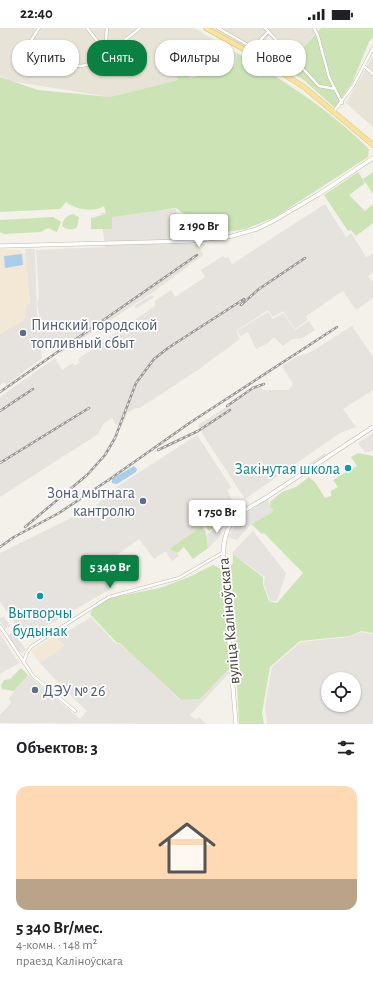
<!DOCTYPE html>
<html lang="ru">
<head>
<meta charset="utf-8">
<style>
	:root { --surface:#fff; --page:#f6f6f6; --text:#202124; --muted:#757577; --line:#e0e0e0; --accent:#0b8043 }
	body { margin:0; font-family:"Alegreya Sans",sans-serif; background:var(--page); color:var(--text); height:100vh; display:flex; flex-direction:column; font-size:15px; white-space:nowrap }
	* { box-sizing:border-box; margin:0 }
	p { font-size:13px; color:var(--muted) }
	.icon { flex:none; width:22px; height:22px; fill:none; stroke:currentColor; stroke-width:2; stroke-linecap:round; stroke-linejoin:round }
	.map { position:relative; height:696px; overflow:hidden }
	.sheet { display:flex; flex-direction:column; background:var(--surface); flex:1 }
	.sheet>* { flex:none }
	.guide { position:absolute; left:12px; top:12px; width:349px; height:36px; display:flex; gap:8px }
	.buttons { position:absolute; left:321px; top:644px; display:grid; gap:8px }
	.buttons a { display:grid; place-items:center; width:40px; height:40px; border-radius:50%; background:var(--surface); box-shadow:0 1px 3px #0004; font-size:20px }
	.price { position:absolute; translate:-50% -34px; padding:0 9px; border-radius:4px; background:#fff; color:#222; font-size:13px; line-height:26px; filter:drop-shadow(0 1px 2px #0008) }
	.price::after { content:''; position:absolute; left:50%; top:24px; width:12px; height:9px; margin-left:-6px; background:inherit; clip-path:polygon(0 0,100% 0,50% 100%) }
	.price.current { background:var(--accent); color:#fff }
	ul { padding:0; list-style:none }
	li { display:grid; align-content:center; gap:8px; height:212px; padding:0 16px }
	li+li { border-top:1px solid var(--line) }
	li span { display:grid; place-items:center; height:124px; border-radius:12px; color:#555 }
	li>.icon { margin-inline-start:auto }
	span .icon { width:72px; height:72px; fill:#fffc; stroke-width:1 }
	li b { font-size:17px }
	h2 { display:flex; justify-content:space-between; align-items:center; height:48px; padding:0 16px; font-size:17px }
	.pill { padding:0 14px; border-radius:16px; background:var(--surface); box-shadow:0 1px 3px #0004; font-size:14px; line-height:36px }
	.pill.current { background:var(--accent); color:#fff }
	.status { display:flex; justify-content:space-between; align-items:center; height:28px; padding:0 20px; background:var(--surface); direction:ltr }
	.status svg { height:11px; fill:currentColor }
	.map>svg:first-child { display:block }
</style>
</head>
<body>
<div class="status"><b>22:40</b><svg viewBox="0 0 49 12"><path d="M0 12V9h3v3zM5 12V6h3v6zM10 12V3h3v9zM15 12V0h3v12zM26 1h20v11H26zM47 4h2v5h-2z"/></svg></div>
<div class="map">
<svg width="373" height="696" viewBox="0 0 373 696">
	<rect width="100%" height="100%" fill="#f3f1e9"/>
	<g fill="#e7e3d7">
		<polygon points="0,0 194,0 237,25 235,38 110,69 10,53 0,48"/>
		<polygon points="213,0 317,0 318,2 305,17 288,28 269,8 255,25"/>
		<polygon points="373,28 373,99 346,75"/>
	</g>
	<g fill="#f3e8d6">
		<polygon points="0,221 21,222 26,227 30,275 26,278 24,292 0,306"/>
		<polygon points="55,608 66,618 40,635 31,623"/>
	</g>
	<g fill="#e6e2dd" fill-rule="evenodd">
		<polygon points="325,176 346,209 351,205 366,229 373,226 373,244 368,248 373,255 373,270 356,282 343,263 306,288 308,292 295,301 283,283 273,289 268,282 236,303 240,311 199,341 140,380 136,380 127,385 122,398 116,397 112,390 103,396 98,406 0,469 0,369 55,330 62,342 73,335 75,338 80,334 78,331 155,278 155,273 171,262 175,269 205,249 201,242 207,238 223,228 225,230 228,229 232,236"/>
		<polygon points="176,181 180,216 198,216 203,227 156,262 61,325 44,310 40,312 42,330 6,357 4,354 0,357 0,306 24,292 26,278 30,275 25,221 35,221 37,288 40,291 37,275 39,268 36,222 105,219 101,185"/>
		<polygon points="268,284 273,291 283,285 295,302 309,293 315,302 302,310 292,311 283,318 274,309 268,315 256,321 248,304 241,308 237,303"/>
		<polygon points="352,298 373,329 373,362 343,381 356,399 340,405 245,471 207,413 198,397 260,358 263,362 289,362 293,356 282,338 298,328 309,325"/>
		<polygon points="373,405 373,423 365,424 358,415"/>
		<polygon points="197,407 231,459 227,463 235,477 224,484 221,480 199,494 202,498 154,531 139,511 118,526 127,539 124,550 111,556 112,560 26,610 19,599 17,599 0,573 0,525 81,485 85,489 108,466 121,456"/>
		<polygon points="253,503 286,545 277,573 270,573 264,556 265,549 232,525"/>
		<polygon points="91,589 116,616 120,616 131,625 180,672 200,671 231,640 230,644 190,687 196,692 199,689 206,696 0,695 0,687 11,675 9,670 28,647 80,691 87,683 65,662 40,635 65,618 57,610"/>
		<path d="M361,604L373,606V696H267L265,679L272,639L301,614L349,609ZM328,651H354V677H328Z"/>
		<polygon points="0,606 19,635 0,646"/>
	</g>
	<g fill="#cce4b5">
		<polygon points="321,0 373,0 373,9 369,14 352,55 335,80 305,53 278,34 300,23"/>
		<path d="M188,25L197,37L188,40L189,50L235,38L237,25C284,52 331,83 369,121L368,129L275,189L246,201L212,206L176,180L112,189V201H91V190L106,186L104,178C94,185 74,181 66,174L60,181L0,184V49L38,62L110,69L178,52L171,33Z"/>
		<polygon points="358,144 365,155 349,167 365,183 373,176 373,195 356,208 351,202 348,203 324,167"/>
		<polygon points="373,144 373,166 363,151"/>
		<path d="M73,186L79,189L77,199C72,203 67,202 62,198C63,191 66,188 73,186Z"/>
		<polygon points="53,189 61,194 57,204 48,200 41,204 4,206 0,204 0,192"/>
		<polygon points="358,425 373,428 373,605 361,603 350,608 300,613 270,639 262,685 264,696 239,696 236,630 227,542 233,535 233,526 263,549 263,557 269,573 277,575 303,545 264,505 262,506 251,496 267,487 270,480 270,474 282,464 296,459 309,449 315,454 325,470 331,468 331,463 338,459 333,452 357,438 351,429"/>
		<polygon points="235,477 238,484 209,503 202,493 221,480 224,484"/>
		<polygon points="202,498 206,505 208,520 193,531 184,519 177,525 169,521"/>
		<polygon points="213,537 221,541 222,546 230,640 200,671 181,672 120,615 117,615 90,586 94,580 109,570 160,560 189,549"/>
		<polygon points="21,640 28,647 14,663 2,661 1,657 4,652 10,651"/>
	</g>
	<g fill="#e5e3e0">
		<polygon points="152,267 154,269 136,281 134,278"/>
		<polygon points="325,425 326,427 309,439 307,437"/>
		<polygon points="268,470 270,480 273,480 272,485 251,496 237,512 228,509 236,496 248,484"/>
		<polygon points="222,496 220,509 208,520 207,506"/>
		<polygon points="169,521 177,525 179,528 172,533 165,523"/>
		<polygon points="4,589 10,598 5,601 0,593 0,590"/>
		<polygon points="13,604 26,622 22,625 19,623 8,607"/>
	</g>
	<g fill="#aacdeb">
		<polygon points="22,226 23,237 5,240 4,228"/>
		<polygon points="134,438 137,441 136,444 117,456 112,455 112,451"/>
	</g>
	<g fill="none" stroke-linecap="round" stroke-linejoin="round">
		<g stroke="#beb9ac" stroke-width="3.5">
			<g id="minor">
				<polyline points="39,0 20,30 21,34 39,39 67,37 81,38 90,36 105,23"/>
				<polyline points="87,0 105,23"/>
				<polyline points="218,0 253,20 268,4"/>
				<polyline points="265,0 319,58 335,61"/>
				<polyline points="314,0 318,8 329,49 342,75"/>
				<polyline points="105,23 111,23 140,0"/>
				<polyline points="105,23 107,0"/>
				<polyline points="365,39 373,46"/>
				<polyline points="334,83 353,58 373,20"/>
				<polyline points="0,598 33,648 75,683"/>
				<polyline points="24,633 27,624 32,618 109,569 179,550 222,525"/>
			</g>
		</g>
		<g stroke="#beb9ac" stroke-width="4.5">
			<g id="tertiary">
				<polyline points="0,218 191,213 232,208 257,201 273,193 319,166 373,130"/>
				<path d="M236,696L223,540C222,500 229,490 264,471L373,399"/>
			</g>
		</g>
		<g stroke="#dbc06f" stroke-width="5.5">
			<polyline id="primary" points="206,0 249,24 304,59 373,117"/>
		</g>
		<use href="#minor" stroke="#fff" stroke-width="2.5"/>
		<use href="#tertiary" stroke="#fff" stroke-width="3.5"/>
		<use href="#primary" stroke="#f7e29e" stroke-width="4.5"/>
		<g stroke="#979797" stroke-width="2.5">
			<g id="rail">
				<polyline points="241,277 259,261 305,230"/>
				<polyline points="0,364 197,227"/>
				<polyline points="227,378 253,360 264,356"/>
				<polyline points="0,383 33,361"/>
				<polyline points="158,422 198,403 230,382"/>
				<polyline points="0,435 89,380"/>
				<polyline points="25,499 87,447 105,427 115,410 136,355 154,331 168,320 244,271"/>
				<polyline points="0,519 14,509 59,485 110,451 191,394 337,299"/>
			</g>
		</g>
		<use href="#rail" stroke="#fff" stroke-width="1" stroke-dasharray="3" stroke-linecap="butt"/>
	</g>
	<g fill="#5c6f8a" stroke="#fff" stroke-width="1.5">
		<circle cx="23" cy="305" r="4"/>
		<circle cx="143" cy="473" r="4"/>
		<circle cx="35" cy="662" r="4"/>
	</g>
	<g fill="#0f9aa8" stroke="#fff" stroke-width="1.5">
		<circle cx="348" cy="440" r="4"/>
		<circle cx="40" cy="568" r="4"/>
	</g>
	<g text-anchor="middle" stroke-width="3.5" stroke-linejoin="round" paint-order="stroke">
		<g font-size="16" fill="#4e5e75" stroke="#fff" text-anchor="start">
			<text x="31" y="302">Пинский городской<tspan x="31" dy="18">топливный сбыт</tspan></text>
			<text x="135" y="470" text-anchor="end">Зона мытнага<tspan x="135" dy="18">кантролю</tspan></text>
			<text x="43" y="668">ДЭУ № 26</text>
		</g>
		<g font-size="16" fill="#0d838f" stroke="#fff" text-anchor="end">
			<text x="340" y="446">Закінутая школа</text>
			<text x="40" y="590" text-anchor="middle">Вытворчы<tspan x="40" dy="18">будынак</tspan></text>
		</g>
		<g font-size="16" fill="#464138" stroke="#fff">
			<text transform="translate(228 593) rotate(-95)" y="6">вуліца Каліноўскага</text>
		</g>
	</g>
</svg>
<div class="buttons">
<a><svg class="icon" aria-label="locate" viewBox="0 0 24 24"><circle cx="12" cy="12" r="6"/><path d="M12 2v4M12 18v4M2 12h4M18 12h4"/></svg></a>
</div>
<b class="price" style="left:199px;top:220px">2 190 Br</b>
<b class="price" style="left:217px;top:506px">1 750 Br</b>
<b class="price current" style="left:110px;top:561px">5 340 Br</b>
<div class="guide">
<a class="pill">Купить</a>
<a class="pill current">Снять</a>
<a class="pill">Фильтры</a>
<a class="pill">Новое</a>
</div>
</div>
<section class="sheet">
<h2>Объектов: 3<svg class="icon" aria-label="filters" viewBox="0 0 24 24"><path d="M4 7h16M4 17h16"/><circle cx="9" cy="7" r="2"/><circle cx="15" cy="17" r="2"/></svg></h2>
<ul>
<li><span style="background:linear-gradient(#ffd9b3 75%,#b9a48a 0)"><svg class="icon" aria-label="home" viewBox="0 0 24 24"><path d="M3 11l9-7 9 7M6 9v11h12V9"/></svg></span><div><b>5 340 Br/мес.</b><p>4-комн. · 148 m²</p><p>праезд Каліноўскага</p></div></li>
</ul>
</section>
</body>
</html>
